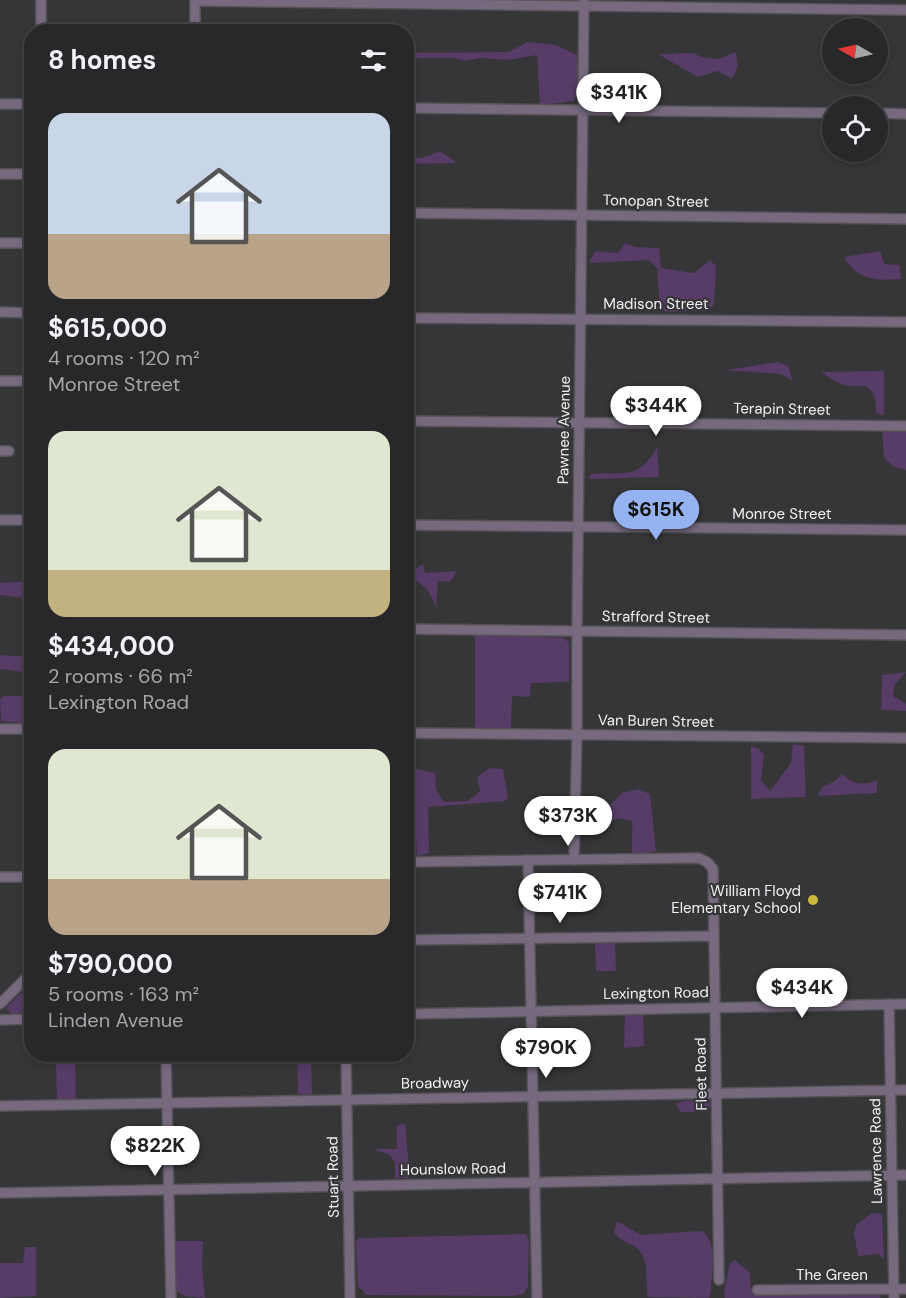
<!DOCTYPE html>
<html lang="en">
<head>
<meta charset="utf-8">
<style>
	:root { --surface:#28282a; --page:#343436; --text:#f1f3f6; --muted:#a5a6a8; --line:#444447; --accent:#95b2f1 }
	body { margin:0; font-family:"DM Sans",sans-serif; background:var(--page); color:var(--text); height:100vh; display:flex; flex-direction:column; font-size:22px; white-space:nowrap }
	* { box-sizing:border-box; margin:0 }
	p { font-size:20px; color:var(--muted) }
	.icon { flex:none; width:33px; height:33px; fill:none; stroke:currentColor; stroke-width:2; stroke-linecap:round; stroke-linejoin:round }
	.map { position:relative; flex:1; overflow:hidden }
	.panel { position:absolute; left:24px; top:24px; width:390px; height:1038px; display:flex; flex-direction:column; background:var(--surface); border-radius:24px; box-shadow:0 3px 9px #0003,0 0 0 2px var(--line) }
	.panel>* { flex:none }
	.needle { width:39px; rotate:279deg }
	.buttons { position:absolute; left:822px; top:18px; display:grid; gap:12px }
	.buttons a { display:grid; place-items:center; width:66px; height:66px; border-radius:50%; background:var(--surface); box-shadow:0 3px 9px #0003,0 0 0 2px var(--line); font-size:30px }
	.price { position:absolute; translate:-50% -51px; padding:0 14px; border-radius:21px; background:#fff; color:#222; font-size:20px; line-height:39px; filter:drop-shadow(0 2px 3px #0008) }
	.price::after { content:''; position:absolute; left:50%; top:36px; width:18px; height:14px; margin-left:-9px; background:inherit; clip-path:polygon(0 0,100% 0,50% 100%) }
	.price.current { background:var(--accent); color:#111 }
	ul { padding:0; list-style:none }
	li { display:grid; align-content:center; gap:12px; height:318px; padding:0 24px }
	li span { display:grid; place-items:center; height:186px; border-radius:18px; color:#555 }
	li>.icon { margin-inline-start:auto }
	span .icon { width:108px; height:108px; fill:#fffc; stroke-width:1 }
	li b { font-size:26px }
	h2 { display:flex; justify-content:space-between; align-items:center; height:72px; padding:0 24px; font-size:26px }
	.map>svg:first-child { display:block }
</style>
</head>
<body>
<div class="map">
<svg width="906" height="1298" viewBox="0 0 906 1298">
	<rect width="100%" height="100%" fill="#363538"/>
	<g fill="#563c66">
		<polygon points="528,42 556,45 577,55 577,95 574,101 540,105 537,55 508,60 481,58 464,61 455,58 407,58 407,53 508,52"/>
		<polygon points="736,52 738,67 732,79 718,71 698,77 658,54 693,53 701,57 719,59"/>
		<polygon points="408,134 407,156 422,158 440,151 457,163 407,164 406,135"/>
		<polygon points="625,243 635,247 659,248 661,268 694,273 710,260 716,266 714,304 709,310 667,312 660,309 657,268 649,260 589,263 595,251 618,253"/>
		<path d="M880,251L884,264L899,265L901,279C877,281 857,280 844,257Z"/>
		<polygon points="778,362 788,366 793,381 781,374 726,370"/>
		<path d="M884,371V415L876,413C876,401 876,393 866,386C845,388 838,384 821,372Z"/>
		<polygon points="882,430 906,432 906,470 894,467 884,458"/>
		<path d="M657,447L659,477L588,479L591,474C625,472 639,480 657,447Z"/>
		<path d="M423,564L425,573L457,571L450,582L438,581L436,608C431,592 423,582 407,577V571L412,572Z"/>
		<polygon points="31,581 31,599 0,595 0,583"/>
		<polygon points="475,634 563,638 569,642 569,682 531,683 530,697 512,696 511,729 475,728"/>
		<polygon points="0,655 31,657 31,724 1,721 0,700 3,696 28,696 31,673 0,669"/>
		<polygon points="906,672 895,684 893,696 906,704 906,711 881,710 882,675"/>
		<polygon points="793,744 804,746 806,797 751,799 751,746 758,748 764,755 761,780 770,791 791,763"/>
		<polygon points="407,761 408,767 435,773 436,790 444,802 468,801 480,791 477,777 490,768 503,769 508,797 505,801 428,807 429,853 417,856 415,810 411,806 407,807"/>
		<path d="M842,774C854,785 862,785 877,781V793L818,796L822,787L835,781Z"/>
		<path d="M638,789L650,794L656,851L632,856C631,844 633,833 632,821L618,818L603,827L604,807L611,804L622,793Z"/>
		<polygon points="615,940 616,971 596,971 595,941"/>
		<polygon points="31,983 31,1013 12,1014 7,1010 7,1007"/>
		<polygon points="625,1014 643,1015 644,1046 624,1048"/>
		<polygon points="297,1055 311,1055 312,1095 298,1094"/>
		<polygon points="75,1058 76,1102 57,1101 56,1061"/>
		<polygon points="702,1100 711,1103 707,1112 681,1112 676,1104 683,1101"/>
		<polygon points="405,1124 410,1178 395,1178 395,1163 390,1155 373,1149 397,1149 397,1125"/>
		<polygon points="872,1213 882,1214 884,1259 878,1254 858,1256 854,1233 857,1224"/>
		<path d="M617,1221L641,1235L701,1231C719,1240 711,1275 711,1292L709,1298L647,1297C646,1281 650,1256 634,1246C626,1242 619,1240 614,1232Z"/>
		<polygon points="526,1234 529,1240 528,1287 523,1294 513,1296 366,1295 358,1286 356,1241 359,1238"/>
		<path d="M177,1241H203L202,1265L205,1298C193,1297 180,1298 175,1287L174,1247Z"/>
		<polygon points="25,1247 36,1247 36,1296 0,1298 0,1263 23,1263"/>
		<polygon points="735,1260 750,1273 751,1294 801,1292 878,1295 881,1298 725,1298 724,1290 730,1263"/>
	</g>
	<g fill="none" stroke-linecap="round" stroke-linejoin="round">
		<g stroke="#545356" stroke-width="12">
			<g id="minor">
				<polyline points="195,1 906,10"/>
				<polyline points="41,32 41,0"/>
				<polyline points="195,32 195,0"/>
				<polyline points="0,104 32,104"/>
				<polyline points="406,108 832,113"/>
				<polyline points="878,113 906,114"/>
				<polyline points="0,174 32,174"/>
				<polyline points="406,213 906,219"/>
				<polyline points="0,243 32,243"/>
				<polyline points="0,312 32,313"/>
				<polyline points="406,318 906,322"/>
				<polyline points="0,381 32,381"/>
				<polyline points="406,421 906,426"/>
				<polyline points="0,451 9,451"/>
				<polyline points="0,520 32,520"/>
				<polyline points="406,525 906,530"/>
				<polyline points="406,629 906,635"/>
				<polyline points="0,729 32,729"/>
				<polyline points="406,733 906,738"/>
				<polyline points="528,860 537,1298"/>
				<polyline points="574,860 577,735 577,631 584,0"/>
				<polyline points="406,862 699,858 707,862 713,869 719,1280"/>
				<polyline points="0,877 32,877"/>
				<polyline points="406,940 714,936"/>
				<polyline points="0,1004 32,972"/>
				<polyline points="889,1004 894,1298"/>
				<polyline points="406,1014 906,1004"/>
				<polyline points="0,1020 32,1019"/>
				<polyline points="166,1054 171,1298"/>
				<polyline points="346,1054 350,1298"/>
				<polyline points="0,1106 906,1090"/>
				<polyline points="0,1193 906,1175"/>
				<polyline points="757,1290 906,1289"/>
			</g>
		</g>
		<use href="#minor" stroke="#776a7f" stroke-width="9"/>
	</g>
	<circle fill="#cbba39" stroke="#363538" stroke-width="2" cx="813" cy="900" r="6"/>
	<g text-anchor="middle" stroke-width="4.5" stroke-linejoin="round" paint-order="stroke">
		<g font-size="15" fill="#f1f0f2" stroke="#363538">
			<text transform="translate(656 201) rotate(1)" y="5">Tonopan Street</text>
			<text x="656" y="309">Madison Street</text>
			<text transform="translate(782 409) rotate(1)" y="5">Terapin Street</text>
			<text transform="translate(564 430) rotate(-89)" y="5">Pawnee Avenue</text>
			<text x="782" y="519">Monroe Street</text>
			<text transform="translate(656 617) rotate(1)" y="5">Strafford Street</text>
			<text transform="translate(656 721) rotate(1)" y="5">Van Buren Street</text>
			<text transform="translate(656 993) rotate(-1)" y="5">Lexington Road</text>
			<text transform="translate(701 1074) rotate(-91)" y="5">Fleet Road</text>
			<text transform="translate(435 1083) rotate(-1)" y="5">Broadway</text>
			<text transform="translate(876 1151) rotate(-91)" y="5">Lawrence Road</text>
			<text transform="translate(453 1169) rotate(-1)" y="5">Hounslow Road</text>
			<text transform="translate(333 1177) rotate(-91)" y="5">Stuart Road</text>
			<text x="832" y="1280">The Green</text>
		</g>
		<g font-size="15" fill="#f1f0f2" stroke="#363538" text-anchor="end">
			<text x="801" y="896">William Floyd<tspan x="801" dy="17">Elementary School</tspan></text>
		</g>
	</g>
</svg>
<div class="buttons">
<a><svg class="needle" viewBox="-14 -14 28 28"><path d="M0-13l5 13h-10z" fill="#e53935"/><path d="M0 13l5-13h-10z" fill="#a5a6a8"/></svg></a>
<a><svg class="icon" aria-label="locate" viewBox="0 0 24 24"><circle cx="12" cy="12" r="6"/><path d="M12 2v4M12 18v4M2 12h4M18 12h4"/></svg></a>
</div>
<b class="price" style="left:619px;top:124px">$341K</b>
<b class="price" style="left:656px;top:437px">$344K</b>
<b class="price current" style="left:656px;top:541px">$615K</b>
<b class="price" style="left:568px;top:847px">$373K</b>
<b class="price" style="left:560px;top:924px">$741K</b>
<b class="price" style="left:802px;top:1019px">$434K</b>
<b class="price" style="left:546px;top:1079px">$790K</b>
<b class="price" style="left:155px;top:1177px">$822K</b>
<section class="panel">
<h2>8 homes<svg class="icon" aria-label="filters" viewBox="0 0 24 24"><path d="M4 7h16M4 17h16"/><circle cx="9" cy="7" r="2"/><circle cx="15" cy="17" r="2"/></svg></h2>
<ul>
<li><span style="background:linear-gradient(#c9d6e8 65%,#b9a48a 0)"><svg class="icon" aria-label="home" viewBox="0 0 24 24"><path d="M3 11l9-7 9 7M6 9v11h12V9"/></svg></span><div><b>$615,000</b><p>4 rooms · 120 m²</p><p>Monroe Street</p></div></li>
<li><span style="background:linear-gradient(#dfe7d0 75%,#c2b280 0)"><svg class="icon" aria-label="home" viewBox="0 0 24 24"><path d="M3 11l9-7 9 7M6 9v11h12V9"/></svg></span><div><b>$434,000</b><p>2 rooms · 66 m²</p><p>Lexington Road</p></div></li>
<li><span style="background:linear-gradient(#dfe7d0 70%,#b9a48a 0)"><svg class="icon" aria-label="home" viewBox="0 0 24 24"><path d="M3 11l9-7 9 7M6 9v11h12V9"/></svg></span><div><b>$790,000</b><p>5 rooms · 163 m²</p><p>Linden Avenue</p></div></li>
</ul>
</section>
</div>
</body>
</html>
